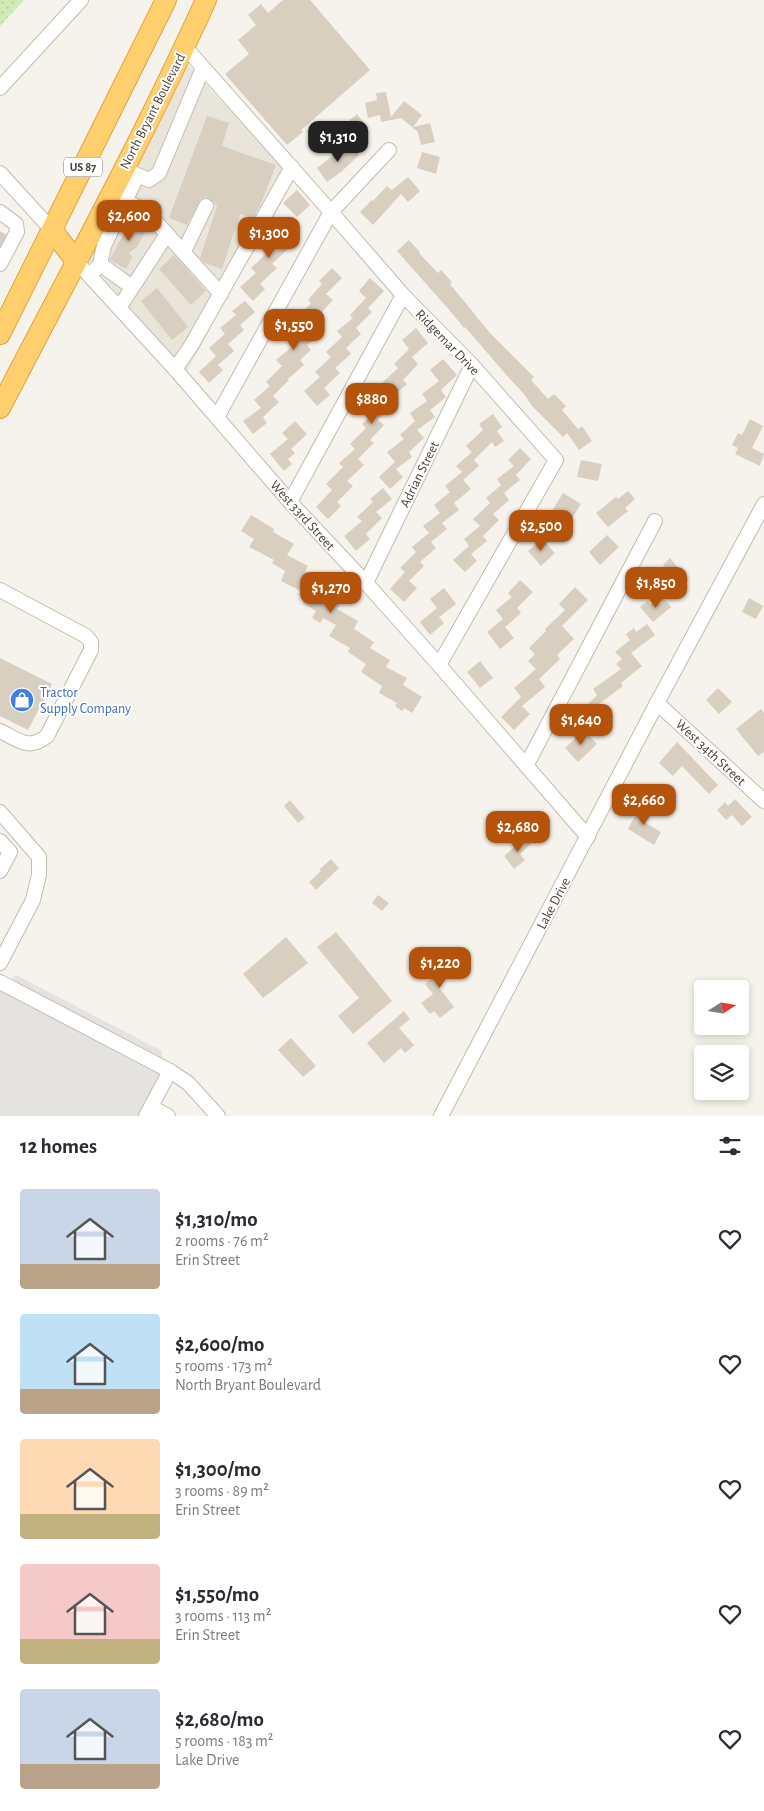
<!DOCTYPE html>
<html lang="en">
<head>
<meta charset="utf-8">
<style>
	:root { --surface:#fff; --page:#f2f2f3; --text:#2b2b33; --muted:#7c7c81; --accent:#b45309 }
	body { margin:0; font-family:"Alegreya Sans",sans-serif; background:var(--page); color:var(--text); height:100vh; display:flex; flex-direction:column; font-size:19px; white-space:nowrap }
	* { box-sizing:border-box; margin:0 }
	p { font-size:16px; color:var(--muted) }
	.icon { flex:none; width:28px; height:28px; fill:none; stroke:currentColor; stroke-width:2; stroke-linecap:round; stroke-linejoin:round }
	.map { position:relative; height:1116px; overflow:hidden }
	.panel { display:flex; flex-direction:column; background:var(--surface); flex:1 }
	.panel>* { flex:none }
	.needle { width:32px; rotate:78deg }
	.buttons { position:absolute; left:694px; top:980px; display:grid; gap:10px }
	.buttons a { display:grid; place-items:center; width:55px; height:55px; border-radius:5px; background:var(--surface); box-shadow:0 2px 8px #0003; font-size:25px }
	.price { position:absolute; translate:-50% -42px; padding:0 11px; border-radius:10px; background:var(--accent); color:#fff; font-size:16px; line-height:32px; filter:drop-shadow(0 1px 2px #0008) }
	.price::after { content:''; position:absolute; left:50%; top:30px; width:15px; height:11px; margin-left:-8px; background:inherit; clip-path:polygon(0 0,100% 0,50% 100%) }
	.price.selected { background:#222; color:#fff }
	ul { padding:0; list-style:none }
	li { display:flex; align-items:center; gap:15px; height:125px; padding:0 20px }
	li span { display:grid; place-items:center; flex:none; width:140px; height:100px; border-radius:5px; color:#555 }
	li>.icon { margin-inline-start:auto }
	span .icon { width:60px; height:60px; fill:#fffc; stroke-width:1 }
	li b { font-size:21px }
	h2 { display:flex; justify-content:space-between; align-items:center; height:60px; padding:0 20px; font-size:21px }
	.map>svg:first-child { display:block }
</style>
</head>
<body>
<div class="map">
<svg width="764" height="1116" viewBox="0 0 764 1116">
	<defs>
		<pattern id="grass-dots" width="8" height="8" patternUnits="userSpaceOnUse" patternTransform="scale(1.25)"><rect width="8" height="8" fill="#d2eab5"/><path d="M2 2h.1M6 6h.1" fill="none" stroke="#b6ca9c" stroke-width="1.8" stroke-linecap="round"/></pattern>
	</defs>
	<rect width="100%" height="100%" fill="#f6f3ec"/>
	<polygon fill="#eae5da" points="186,63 291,176 187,372 85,257"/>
	<polygon fill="url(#grass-dots)" points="0,0 24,0 0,26"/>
	<polygon fill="#e5e3e0" points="13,976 18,976 162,1051 162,1073 139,1116 0,1116 0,986 13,982"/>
	<g fill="#d8cfc1">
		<polygon points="283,0 310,0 370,70 301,130 303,132 287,145 225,74 249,54 238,40 256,25 248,15 261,4 268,13"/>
		<polygon points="386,92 391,117 404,101 422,115 413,127 430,123 435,142 421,145 418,132 401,118 381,122 380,115 368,118 365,103 377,100 376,93"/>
		<polygon points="357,114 368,128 354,139 343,126"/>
		<polygon points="207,116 229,123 222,146 276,165 260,206 253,218 240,214 222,269 205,263 200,258 217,206 215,205 213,201 206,197 201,199 187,225 169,218"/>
		<polygon points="349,143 359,155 341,172 327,182 317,168"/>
		<polygon points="422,152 440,157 436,174 417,168"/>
		<polygon points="408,177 420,191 408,202 401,194 373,225 360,212 372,200 373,201 387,186 392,190"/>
		<polygon points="297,190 310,205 297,217 283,203"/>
		<polygon points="133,215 142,219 148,226 137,247 129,253 132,257 126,269 110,260"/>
		<polygon points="289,218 299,229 283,243 288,249 272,264 277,268 260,284 265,289 253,301 240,287 256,273 251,268 267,253 261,246"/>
		<polygon points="409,240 420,252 419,253 438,273 441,270 452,282 450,284 490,333 534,377 531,380 548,399 554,394 566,406 562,410 578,429 582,426 592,441 579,450 567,433 563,437 533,407 523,393 509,378 465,327 464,328 451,312 397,251"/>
		<polygon points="174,255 206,291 191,305 159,269"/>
		<polygon points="332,268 342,278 326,294 333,300 319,315 321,318 307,334 312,341 307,345 311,350 300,360 304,365 288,379 289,380 273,396 279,402 263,417 267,423 253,434 243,421 261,408 254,400 270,386 266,382 282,366 276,360 293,346 285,337 301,323 297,319 311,303 308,300 322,284 319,281"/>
		<polygon points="370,278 384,291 368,308 372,312 356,328 361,334 346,348 351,354 335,368 340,373 324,388 330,395 317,406 304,391 320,377 315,372 331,357 326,352 342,337 337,331 353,318 350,315 366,298 359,291"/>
		<polygon points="157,288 188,327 172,340 141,301"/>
		<polygon points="245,301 255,312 240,325 244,330 228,344 234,351 218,365 223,370 209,383 199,372 216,356 209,348 225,334 220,328 236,315 232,311"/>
		<polygon points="416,328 428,343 412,357 418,364 403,380 407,384 391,398 395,403 378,420 384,425 370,440 374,443 358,459 364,465 347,481 353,486 337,502 341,506 328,519 316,507 332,490 326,484 343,467 339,463 355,449 350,444 366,428 362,424 377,409 371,404 387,388 382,383 398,368 394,364 409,349 402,340"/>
		<polygon points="443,359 457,375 441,390 446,397 430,410 435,417 417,430 424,438 409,452 412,457 396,469 403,477 390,489 379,477 395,462 387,452 404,439 400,435 415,421 410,413 427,401 422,394 439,381 430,370"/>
		<polygon points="493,414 502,427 497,431 504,441 495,447 492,442 474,460 479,466 463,480 471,489 454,503 459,510 442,523 447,529 431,542 436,548 420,562 424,566 409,581 417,588 404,602 390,589 405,572 400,568 416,552 412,547 429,533 423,526 440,513 434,505 450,492 445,486 462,472 456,466 472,452 466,446 483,430 479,424"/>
		<polygon points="750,419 763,426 752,448 764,454 760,466 735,454 738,448 732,445 738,433 742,435"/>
		<polygon points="295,421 307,434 291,449 295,453 288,459 292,464 284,471 270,454 288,439 282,433"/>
		<polygon points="520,448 531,459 516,475 520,480 504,493 509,500 493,514 499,520 483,536 487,541 471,554 477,561 465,572 453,560 469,546 464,539 480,526 473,519 490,503 486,498 501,485 497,479 514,466 508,460"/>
		<polygon points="581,460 602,464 598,481 577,477"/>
		<polygon points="383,488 392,499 376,512 382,518 366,534 370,539 356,551 344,536 362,521 357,517 373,502 370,499"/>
		<polygon points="628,491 635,499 625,508 628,511 608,527 596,513 616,497 618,499"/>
		<polygon points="563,493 581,504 571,520 553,509"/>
		<polygon points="251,515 274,529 273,532 294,544 287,555 308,566 305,572 326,585 320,594 340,605 337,609 358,621 354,629 374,642 370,648 390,660 386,667 407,678 403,685 422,697 412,713 404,708 402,711 395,706 397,703 379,693 382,686 361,672 366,664 348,652 350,648 329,636 336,625 323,618 320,623 312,618 316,611 303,603 305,599 299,595 301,591 281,581 285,571 272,563 274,560 249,547 254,539 241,531"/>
		<polygon points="607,535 619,547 600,565 589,552"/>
		<polygon points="542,539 555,553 541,566 528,551"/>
		<polygon points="670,558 688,580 673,593 662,580 670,573 663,565"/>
		<polygon points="520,580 533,592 517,608 521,613 505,627 514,638 500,649 487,632 503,619 496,610 512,597 508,593"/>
		<polygon points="575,587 588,600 562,626 574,639 557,655 560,659 539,679 545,687 522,706 530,714 514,730 501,717 521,697 514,688 536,669 528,661 535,654 529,648 546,631 545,629 565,610 559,604"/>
		<polygon points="444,588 456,604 439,617 444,623 430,635 420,622 437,608 430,599"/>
		<polygon points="662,596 671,607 653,622 640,607 647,601 651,605"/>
		<polygon points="749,598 763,606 756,619 742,612"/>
		<polygon points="647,624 655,635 631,653 642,666 621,683 623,686 599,704 608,714 593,730 583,721 592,711 586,706 597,695 593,689 621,669 616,664 622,659 615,652 630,640 626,634 634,628 636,632"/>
		<polygon points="0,658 52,684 28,730 0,716"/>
		<polygon points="480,661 493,678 480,688 467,672"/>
		<polygon points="718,688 732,702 719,714 706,700"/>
		<polygon points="761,709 764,713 764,752 758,756 736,729"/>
		<polygon points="584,730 597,744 578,762 565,748"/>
		<polygon points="677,742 718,785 709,794 682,766 673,776 659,763"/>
		<polygon points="735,799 752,817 742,826 732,815 726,820 717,810 725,802 728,806"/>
		<polygon points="290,800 305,818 298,823 284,806"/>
		<polygon points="642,803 651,808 644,822 661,832 654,845 628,829"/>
		<polygon points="524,836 531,844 520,854 525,860 514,869 504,856 518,844 516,842"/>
		<polygon points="331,859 339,868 316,890 309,882 321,871 319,870"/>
		<polygon points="378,895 389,903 382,911 372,903"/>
		<polygon points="336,932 392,1001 353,1034 338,1016 359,998 317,947"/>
		<polygon points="286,937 308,963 263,998 243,974"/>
		<polygon points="449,954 459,966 437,985 454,1007 440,1018 434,1011 430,1014 421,1003 433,994 425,984 442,970 437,965"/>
		<polygon points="404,1011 410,1019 399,1028 414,1045 405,1053 401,1048 384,1063 367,1043"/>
		<polygon points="291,1038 316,1066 303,1077 278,1050"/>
	</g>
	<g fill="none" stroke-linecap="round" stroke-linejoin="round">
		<polyline stroke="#d4d0c8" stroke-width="14" stroke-dasharray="14 7" stroke-linecap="butt" points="0,247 10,228"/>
		<g stroke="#c2bbae" stroke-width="16">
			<g id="minor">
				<polyline points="185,47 331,212 403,295 472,365 556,460 439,665"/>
				<polyline points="0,88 81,0"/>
				<polyline points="123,169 149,180 159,173 203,68"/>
				<polyline points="0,173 52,230"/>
				<polyline points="111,193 147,212 221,294"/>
				<polyline points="0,212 16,224 17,232 0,264"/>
				<polyline points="184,251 206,206"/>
				<polyline points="76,261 175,369 290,502 366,583 439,665 588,837"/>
				<polyline points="100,264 132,287"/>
				<polyline points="90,276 100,264 104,246 137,176"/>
				<polyline points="119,308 167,234"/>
				<polyline points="175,369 191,346 292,167"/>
				<polyline points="217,417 331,212 389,150"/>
				<polyline points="290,502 403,295"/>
				<polyline points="366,583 472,365"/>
				<path d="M0,590L86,636L91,642V650L47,736C28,751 19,740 0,731"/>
				<polyline points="657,703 764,801"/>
				<polyline points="526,766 655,521"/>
				<polyline points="0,812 39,857 39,875 33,900 0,963"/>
				<polyline points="0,841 10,852 0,871"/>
				<polyline points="0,982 170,1071 188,1083 218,1116"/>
				<polyline points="151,1107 168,1116"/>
				<polyline points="146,1116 170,1071"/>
				<polyline points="441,1116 657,703 764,504"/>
			</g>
		</g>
		<g stroke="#e0a43c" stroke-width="22">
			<g id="highway">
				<polyline points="52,230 76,261"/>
				<polyline points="0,334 166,0"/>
				<path d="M0,408C70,273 143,139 206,0"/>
			</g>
		</g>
		<use href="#minor" stroke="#fff" stroke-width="14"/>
		<use href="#highway" stroke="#ffcf6e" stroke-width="20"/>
	</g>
	<defs>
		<g id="shop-disc" transform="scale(1.25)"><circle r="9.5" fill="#3f7fe0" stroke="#fff"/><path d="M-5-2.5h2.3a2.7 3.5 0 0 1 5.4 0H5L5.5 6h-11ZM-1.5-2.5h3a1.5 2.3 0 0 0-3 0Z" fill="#fff"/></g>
	</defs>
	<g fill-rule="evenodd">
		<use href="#shop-disc" x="22" y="700"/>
	</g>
	<g text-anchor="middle" stroke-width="4" stroke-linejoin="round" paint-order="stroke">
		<rect fill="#fff" stroke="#817c74" stroke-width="1" x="64" y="157.5" width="38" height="19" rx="4"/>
		<g font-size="12" font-weight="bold" fill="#4b4439">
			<text x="83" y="171">US 87</text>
		</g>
		<g font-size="14" fill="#4b4439" stroke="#fff">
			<text transform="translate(152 111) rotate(-63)" y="5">North Bryant Boulevard</text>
			<text transform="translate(448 342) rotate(46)" y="5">Ridgemar Drive</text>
			<text transform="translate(419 474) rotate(-64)" y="5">Adrian Street</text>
			<text transform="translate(303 515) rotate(48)" y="5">West 33rd Street</text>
			<text transform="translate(711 752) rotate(43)" y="5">West 34th Street</text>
			<text transform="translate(553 903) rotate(-62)" y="5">Lake Drive</text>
		</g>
		<g font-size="14" fill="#366cbe" stroke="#fff" text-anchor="start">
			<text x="40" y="697">Tractor<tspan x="40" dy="16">Supply Company</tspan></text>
		</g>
	</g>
</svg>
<div class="buttons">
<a><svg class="needle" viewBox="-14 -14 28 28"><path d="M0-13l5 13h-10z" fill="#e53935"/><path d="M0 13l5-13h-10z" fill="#7c7c81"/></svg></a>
<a><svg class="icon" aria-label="layers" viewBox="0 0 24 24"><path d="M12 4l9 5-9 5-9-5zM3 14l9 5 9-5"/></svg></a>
</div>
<b class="price selected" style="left:338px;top:163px">$1,310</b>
<b class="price" style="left:129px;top:242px">$2,600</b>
<b class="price" style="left:269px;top:259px">$1,300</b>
<b class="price" style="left:294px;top:351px">$1,550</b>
<b class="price" style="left:372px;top:425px">$880</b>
<b class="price" style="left:541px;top:552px">$2,500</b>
<b class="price" style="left:656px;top:609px">$1,850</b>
<b class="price" style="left:331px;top:614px">$1,270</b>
<b class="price" style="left:581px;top:746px">$1,640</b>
<b class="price" style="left:644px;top:826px">$2,660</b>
<b class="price" style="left:518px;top:853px">$2,680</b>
<b class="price" style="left:440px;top:989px">$1,220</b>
</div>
<section class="panel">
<h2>12 homes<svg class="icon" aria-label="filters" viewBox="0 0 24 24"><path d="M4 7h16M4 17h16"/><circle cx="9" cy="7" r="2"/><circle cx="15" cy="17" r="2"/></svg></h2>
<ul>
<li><span style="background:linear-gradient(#c9d6e8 75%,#b9a48a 0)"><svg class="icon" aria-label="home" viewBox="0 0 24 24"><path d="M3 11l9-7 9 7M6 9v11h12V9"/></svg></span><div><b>$1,310/mo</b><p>2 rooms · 76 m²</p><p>Erin Street</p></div><svg class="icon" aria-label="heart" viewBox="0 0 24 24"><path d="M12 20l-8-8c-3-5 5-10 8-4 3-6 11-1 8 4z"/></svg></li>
<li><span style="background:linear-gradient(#bfe0f5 75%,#b9a48a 0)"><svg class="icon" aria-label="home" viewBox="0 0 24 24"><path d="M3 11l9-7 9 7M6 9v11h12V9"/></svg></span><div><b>$2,600/mo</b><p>5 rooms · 173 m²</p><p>North Bryant Boulevard</p></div><svg class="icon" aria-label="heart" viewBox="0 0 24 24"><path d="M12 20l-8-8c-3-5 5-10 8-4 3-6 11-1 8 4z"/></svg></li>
<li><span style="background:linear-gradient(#ffd9b3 75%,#c2b280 0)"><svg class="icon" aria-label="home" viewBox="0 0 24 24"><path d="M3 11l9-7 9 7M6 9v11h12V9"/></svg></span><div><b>$1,300/mo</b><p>3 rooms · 89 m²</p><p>Erin Street</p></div><svg class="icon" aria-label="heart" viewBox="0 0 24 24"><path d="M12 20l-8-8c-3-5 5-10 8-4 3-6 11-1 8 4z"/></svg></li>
<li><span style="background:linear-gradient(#f6c9c9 75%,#c2b280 0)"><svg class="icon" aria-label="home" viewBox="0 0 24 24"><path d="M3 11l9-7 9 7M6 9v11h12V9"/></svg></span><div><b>$1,550/mo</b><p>3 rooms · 113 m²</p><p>Erin Street</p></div><svg class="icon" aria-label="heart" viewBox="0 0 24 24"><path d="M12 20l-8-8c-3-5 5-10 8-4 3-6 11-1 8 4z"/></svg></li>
<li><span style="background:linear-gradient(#c9d6e8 75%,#b9a48a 0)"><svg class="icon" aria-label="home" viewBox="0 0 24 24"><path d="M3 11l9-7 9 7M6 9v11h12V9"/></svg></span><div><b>$2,680/mo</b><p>5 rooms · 183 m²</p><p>Lake Drive</p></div><svg class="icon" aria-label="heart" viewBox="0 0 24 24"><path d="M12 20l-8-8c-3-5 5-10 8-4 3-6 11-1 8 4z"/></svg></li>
</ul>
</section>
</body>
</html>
